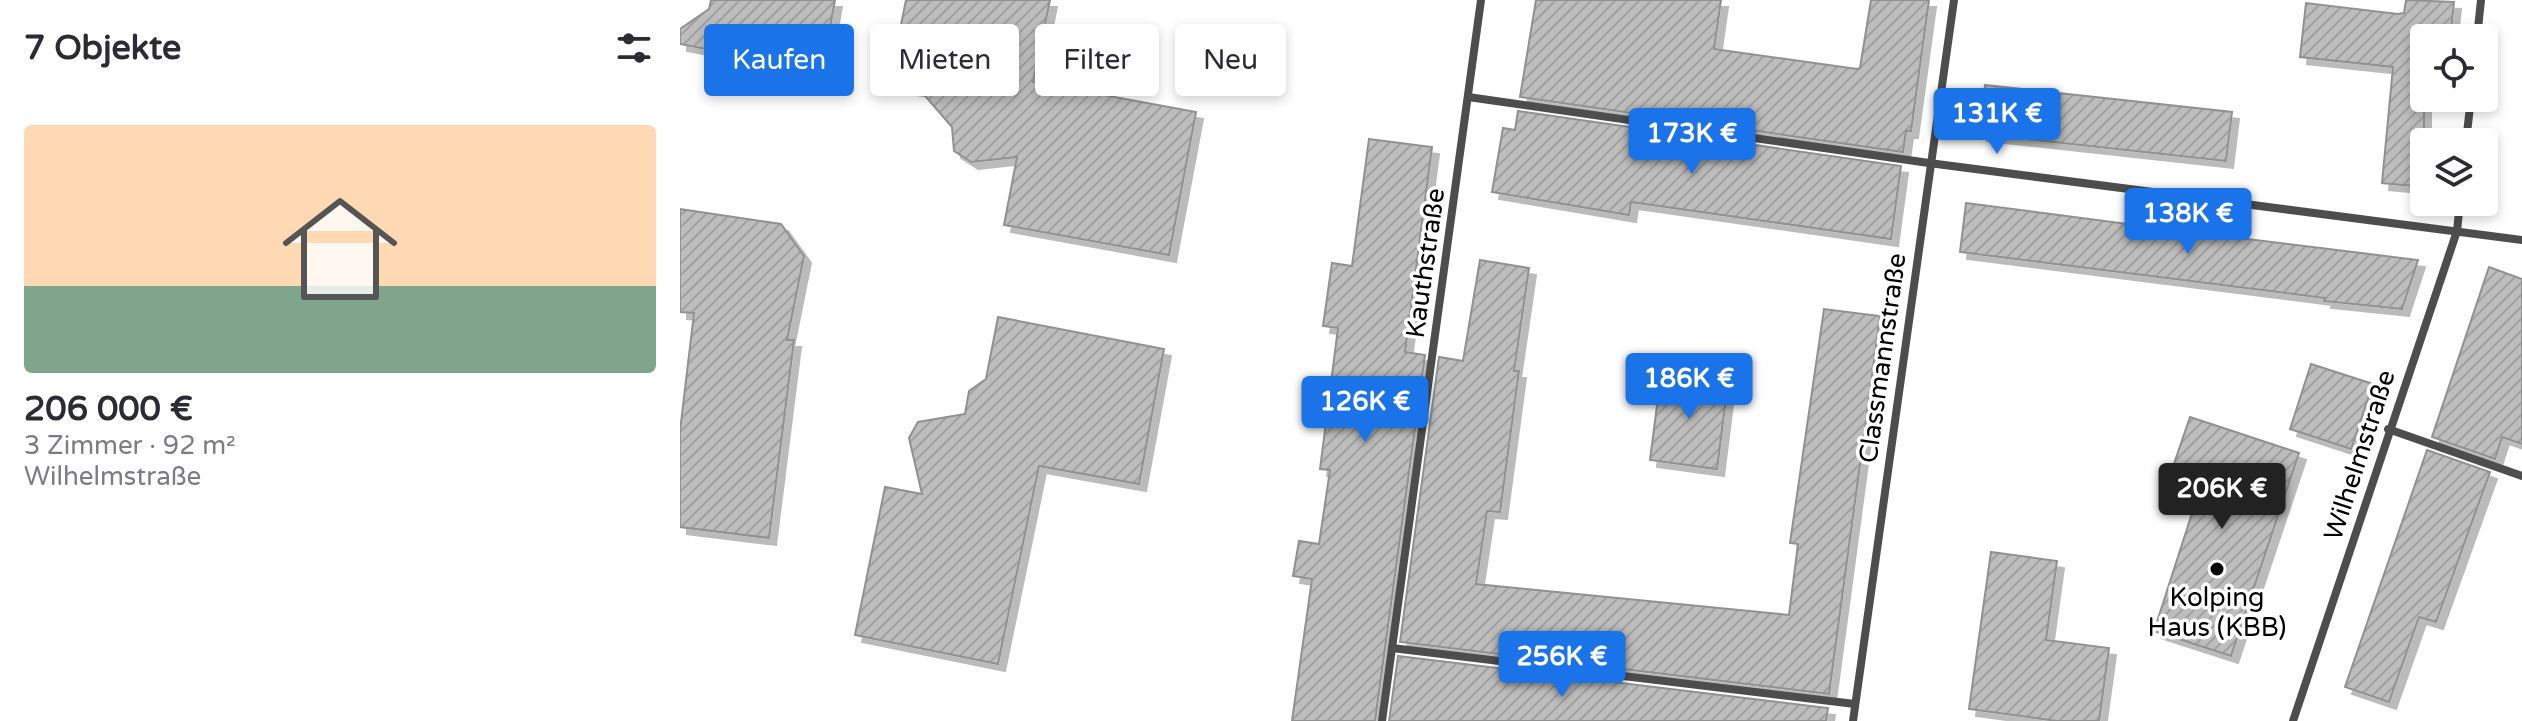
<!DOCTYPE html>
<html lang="de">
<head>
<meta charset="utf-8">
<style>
	:root { --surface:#fff; --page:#f7f7f7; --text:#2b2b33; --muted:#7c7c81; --line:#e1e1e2; --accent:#1a73e8 }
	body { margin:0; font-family:"Varela Round",sans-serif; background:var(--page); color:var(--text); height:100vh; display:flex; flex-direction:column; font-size:30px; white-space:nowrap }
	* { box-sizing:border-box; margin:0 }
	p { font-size:26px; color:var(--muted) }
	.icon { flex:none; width:44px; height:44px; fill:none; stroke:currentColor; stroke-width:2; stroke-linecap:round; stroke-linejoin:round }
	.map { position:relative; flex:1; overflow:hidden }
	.panel { display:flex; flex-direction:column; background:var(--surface); width:680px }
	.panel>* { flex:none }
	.hud { position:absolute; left:24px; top:24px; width:760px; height:72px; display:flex; gap:16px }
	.controls { position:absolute; left:1730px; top:24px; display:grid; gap:16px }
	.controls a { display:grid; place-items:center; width:88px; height:88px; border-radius:8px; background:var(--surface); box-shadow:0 4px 12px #0003; font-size:40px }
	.price { position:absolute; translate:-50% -68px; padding:0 18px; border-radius:8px; background:var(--accent); color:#fff; font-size:26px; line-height:52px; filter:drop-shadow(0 2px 4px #0008) }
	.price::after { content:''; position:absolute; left:50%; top:48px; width:24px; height:18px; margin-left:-12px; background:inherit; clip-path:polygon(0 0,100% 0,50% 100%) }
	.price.on { background:#222; color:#fff }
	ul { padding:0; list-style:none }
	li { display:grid; align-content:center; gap:16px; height:424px; padding:0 24px }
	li+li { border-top:2px solid var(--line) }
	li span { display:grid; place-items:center; height:248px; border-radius:8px; color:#555 }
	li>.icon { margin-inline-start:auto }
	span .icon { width:144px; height:144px; fill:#fffc; stroke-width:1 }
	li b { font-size:34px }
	h2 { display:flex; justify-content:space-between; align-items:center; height:96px; padding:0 24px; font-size:34px }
	.tag { padding:0 28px; border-radius:8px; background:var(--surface); box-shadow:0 4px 12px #0003; font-size:28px; line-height:72px }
	.tag.on { background:var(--accent); color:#fff }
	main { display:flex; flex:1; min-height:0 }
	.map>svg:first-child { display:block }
</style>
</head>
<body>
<main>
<section class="panel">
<h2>7 Objekte<svg class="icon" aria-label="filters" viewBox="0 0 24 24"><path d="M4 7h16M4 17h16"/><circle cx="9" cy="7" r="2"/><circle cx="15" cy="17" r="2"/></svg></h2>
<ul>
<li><span style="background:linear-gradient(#ffd9b3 65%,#7fa58c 0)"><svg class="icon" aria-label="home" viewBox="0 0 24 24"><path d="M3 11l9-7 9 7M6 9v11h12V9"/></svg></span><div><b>206 000 €</b><p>3 Zimmer · 92 m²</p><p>Wilhelmstraße</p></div></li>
</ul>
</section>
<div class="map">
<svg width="1842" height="721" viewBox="0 0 1842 721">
	<defs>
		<pattern id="building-hatch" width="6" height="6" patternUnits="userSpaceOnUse" patternTransform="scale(2)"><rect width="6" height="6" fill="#bdbdbd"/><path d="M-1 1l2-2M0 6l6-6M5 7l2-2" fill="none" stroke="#a1a1a1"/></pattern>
		<filter id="shadow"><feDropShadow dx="7" dy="7" stdDeviation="0" flood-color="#0004"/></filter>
	</defs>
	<rect width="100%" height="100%" fill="#fff"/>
	<g fill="url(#building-hatch)" stroke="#919191" stroke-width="2" filter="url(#shadow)">
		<polygon points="31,0 155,0 142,71 0,44 0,29 29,9"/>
		<polygon points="226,0 370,0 353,82 516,112 489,255 324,225 337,157 291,162 274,151 272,127 240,90 209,84"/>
		<polygon points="856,0 1041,0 1034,49 1177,69 1180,68 1191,0 1249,0 1231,131 1226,131 1223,152 840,97"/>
		<polygon points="1726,0 1774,2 1770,38 1744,38 1744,187 1702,183 1713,67 1620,57 1626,3 1718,14 1724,13"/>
		<polygon points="1305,85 1552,112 1546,161 1300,134"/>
		<polygon points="838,111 1221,166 1211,239 951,202 949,215 812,192 823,128 835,130"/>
		<polygon points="689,139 752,147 725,352 745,355 695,721 612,721 632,579 613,576 619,541 639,544 650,470 640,469 658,328 643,326 652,263 672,266"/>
		<polygon points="1286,203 1486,229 1738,260 1722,309 1644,301 1645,298 1280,252"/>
		<polygon points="0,209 101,224 124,256 107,340 114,340 89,538 0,527 0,431 14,313 0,312"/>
		<polygon points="800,260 849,268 834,371 839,371 820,512 807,511 796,584 1109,615 1118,544 1110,543 1144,309 1200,316 1149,694 720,642 759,357 783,361"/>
		<polygon points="1809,267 1842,279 1842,444 1822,437 1815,459 1752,437"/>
		<polygon points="318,317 484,349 459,484 359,466 318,664 175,635 205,487 242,494 229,438 238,422 285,414 289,391 306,379"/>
		<polygon points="1631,364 1693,384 1671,449 1610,429"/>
		<polygon points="981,374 1048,382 1037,469 970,460"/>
		<polygon points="1510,417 1619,453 1551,656 1474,631 1514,507 1483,496"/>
		<polygon points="1747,450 1810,472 1756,622 1739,617 1709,702 1665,687"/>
		<polygon points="1311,552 1377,561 1366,640 1429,648 1419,721 1377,721 1289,709"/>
		<polygon points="718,656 1148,708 1146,721 709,721"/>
	</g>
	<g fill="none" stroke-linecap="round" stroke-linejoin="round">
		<g stroke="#4d4d4d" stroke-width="8">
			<polyline points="1797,38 1801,0"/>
			<polyline points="788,97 1249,163 1842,240"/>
			<polyline points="1786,142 1791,98"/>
			<polyline points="1708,429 1842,476"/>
			<polyline points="712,648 1175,704"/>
			<polyline points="702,721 801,0"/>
			<polyline points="1173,721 1274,0"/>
			<polyline points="1613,721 1777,231 1780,202"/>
		</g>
	</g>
	<circle fill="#000" stroke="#fff" stroke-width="3" cx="1537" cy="569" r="8"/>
	<g text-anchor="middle" stroke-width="7" stroke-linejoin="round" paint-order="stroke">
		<g font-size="26" fill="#000" stroke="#fff">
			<text transform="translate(745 263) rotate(-82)" y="9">Kauthstraße</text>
			<text transform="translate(1202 358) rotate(-82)" y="9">Classmannstraße</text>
			<text transform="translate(1679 455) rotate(-72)" y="9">Wilhelmstraße</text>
		</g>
		<g font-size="26" fill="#000" stroke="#fff">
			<text x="1537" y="606">Kolping<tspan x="1537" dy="30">Haus (KBB)</tspan></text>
		</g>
	</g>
</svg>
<div class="controls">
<a><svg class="icon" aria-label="locate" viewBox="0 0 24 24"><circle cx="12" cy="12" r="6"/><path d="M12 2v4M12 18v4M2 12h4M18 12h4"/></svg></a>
<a><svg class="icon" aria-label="layers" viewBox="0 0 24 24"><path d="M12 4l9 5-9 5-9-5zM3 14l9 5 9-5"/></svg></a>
</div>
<b class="price" style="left:1317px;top:156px">131K €</b>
<b class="price" style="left:1012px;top:176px">173K €</b>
<b class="price" style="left:1508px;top:256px">138K €</b>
<b class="price" style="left:1009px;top:421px">186K €</b>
<b class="price" style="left:685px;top:444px">126K €</b>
<b class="price on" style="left:1542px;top:531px">206K €</b>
<b class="price" style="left:882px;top:699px">256K €</b>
<div class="hud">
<a class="tag on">Kaufen</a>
<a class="tag">Mieten</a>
<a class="tag">Filter</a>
<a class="tag">Neu</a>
</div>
</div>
</main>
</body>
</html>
